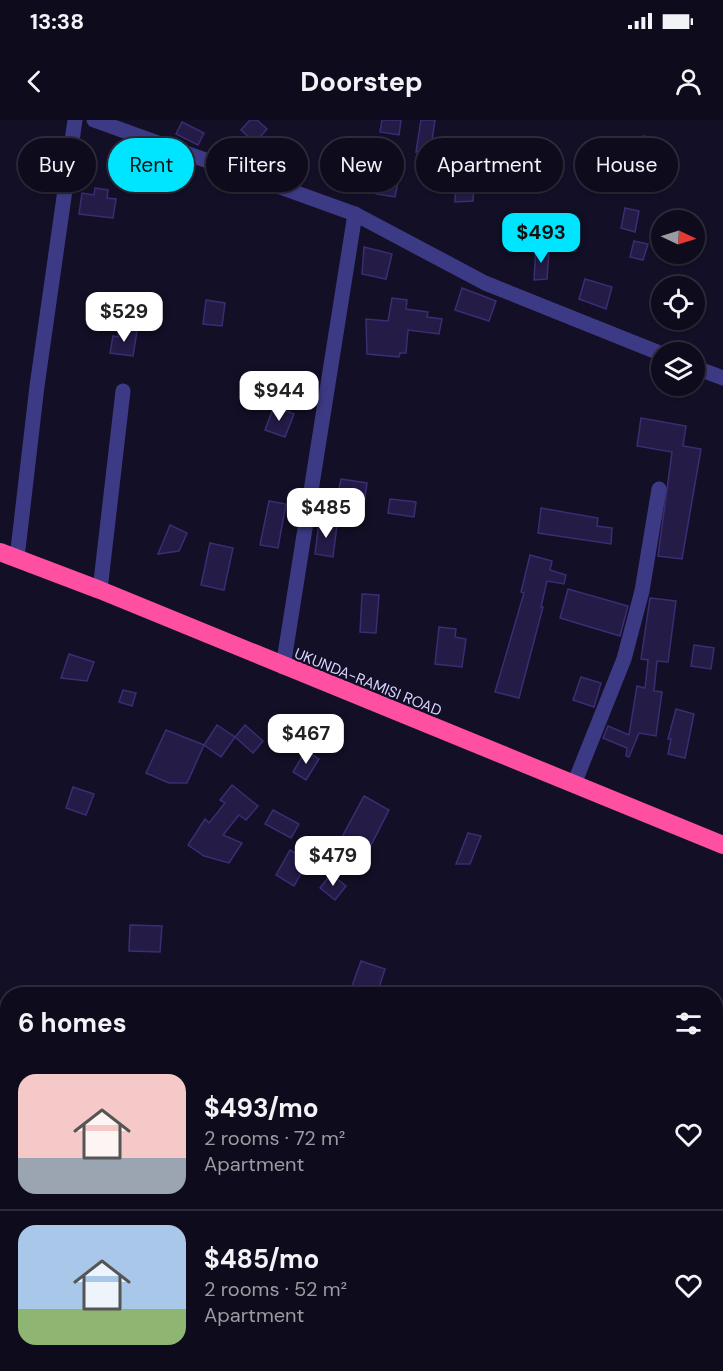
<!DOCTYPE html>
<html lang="en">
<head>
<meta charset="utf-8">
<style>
	:root { --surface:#0e0b1c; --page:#1c1929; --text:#f1f3f6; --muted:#9b9ba3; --line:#2e2b3b; --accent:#00e5ff }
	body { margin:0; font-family:"DM Sans",sans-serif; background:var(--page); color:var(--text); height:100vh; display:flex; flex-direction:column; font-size:22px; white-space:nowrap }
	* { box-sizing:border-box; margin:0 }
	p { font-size:20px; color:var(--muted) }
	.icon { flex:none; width:33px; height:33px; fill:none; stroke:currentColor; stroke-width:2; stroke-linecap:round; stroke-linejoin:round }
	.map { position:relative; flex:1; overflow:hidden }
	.sheet { position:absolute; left:0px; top:867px; width:723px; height:384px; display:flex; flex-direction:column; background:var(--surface); border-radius:24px 24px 0 0; box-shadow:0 2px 4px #0004,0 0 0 2px var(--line) }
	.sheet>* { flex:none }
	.top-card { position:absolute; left:18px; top:18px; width:687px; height:54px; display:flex; gap:12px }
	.needle { width:39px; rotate:94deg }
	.fabs { position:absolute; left:651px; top:90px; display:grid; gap:12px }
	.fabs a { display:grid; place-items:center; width:54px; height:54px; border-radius:50%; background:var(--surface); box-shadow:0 2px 4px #0004,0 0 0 2px var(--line); font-size:30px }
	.price { position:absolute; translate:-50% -51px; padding:0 14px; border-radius:12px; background:#fff; color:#222; font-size:20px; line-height:39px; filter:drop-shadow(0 2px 3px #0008) }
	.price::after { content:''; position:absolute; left:50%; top:36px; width:18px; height:14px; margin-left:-9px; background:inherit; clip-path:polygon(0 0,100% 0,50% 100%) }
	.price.on { background:var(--accent); color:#111 }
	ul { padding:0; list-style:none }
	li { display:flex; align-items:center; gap:18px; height:150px; padding:0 18px }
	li+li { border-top:2px solid var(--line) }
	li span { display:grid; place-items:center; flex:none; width:168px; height:120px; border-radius:18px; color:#555 }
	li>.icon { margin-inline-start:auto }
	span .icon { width:72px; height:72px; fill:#fffc; stroke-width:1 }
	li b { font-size:26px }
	h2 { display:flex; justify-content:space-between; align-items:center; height:72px; padding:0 18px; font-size:26px }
	.chip { padding:0 21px; border-radius:27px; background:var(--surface); box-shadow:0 2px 4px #0004,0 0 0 2px var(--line); font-size:21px; line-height:54px }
	.chip.on { background:var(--accent); color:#111 }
	.status { display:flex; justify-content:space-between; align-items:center; height:42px; padding:0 30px; background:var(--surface); direction:ltr }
	.status svg { height:16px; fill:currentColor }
	header { display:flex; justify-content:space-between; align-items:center; height:78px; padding:0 18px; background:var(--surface); font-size:27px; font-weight:700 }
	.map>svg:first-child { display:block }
</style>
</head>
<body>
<div class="status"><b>13:38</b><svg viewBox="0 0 49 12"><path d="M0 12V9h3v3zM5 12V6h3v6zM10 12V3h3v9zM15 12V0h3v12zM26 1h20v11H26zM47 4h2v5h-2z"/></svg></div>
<header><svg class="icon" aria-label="back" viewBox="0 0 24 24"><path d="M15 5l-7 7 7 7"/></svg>Doorstep<svg class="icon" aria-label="person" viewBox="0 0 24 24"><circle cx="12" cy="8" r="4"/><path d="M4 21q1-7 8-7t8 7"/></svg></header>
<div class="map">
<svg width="723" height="1251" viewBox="0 0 723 1251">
	<rect width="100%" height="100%" fill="#130f26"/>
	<g fill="#241b47" stroke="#3b2d73" stroke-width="1.5">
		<polygon points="250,0 257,0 267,9 255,23 241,10"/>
		<polygon points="382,0 401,0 399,15 380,12"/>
		<polygon points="421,0 435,0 431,27 416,32"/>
		<polygon points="182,2 204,13 198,25 176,14"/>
		<polygon points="643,16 658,19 657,26 666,28 661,36 656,58 651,57 649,63 636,60"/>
		<polygon points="607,25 621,26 618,44 603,44"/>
		<polygon points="342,29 351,34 347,42 358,48 345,73 325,62"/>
		<polygon points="475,41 473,81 455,82 457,42"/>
		<polygon points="380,53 399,57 395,77 376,74"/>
		<polygon points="95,68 108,70 107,78 116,79 113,98 79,94 82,73 94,75"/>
		<polygon points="625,88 639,91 635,112 621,108"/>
		<polygon points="634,121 648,124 643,140 630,137"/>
		<polygon points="536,126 549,131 547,159 534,160"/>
		<polygon points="364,127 392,134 386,159 362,154"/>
		<polygon points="585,159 612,167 606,189 579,179"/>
		<polygon points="462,168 496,181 489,201 455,190"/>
		<polygon points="392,178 407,180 406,189 428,192 427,197 442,199 439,214 408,210 406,233 400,233 399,237 367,234 366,199 388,201"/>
		<polygon points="206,180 225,183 222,206 203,204"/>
		<polygon points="119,208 137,211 133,236 110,233 113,216 118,217"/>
		<polygon points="274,286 294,294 285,317 265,310"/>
		<polygon points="641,298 686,306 683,326 701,329 682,439 658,436 672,332 637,326"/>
		<polygon points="341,359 367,363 363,391 335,388"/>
		<polygon points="390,379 416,382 414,397 388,393"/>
		<polygon points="269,381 286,384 278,428 260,425"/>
		<polygon points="541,388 598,398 597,406 612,408 611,424 538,413"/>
		<polygon points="319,402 337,405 333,437 315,434"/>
		<polygon points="170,405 187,413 179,431 158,434"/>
		<polygon points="210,423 233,428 224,470 201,465"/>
		<polygon points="530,435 552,441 550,450 566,455 564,464 547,461 541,487 543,487 519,578 495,572 524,473 521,472"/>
		<polygon points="568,469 628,486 620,516 560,498"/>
		<polygon points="362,474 379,475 376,513 360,512"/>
		<polygon points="650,478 676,481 668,542 657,541 654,571 662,572 656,616 639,613 629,637 626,636 627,628 603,618 608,606 629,615 637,566 645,568 648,540 641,539"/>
		<polygon points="439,507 456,509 455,517 466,519 462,547 435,544"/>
		<polygon points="694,525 714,528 711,549 691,546"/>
		<polygon points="69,534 94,542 87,561 61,558"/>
		<polygon points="581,557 601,563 594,587 573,580"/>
		<polygon points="123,570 136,573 132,586 119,582"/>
		<polygon points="676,589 694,594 685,638 668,634 671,619 668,619"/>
		<polygon points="217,605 235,617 221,637 204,625"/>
		<polygon points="245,605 263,621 253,633 235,617"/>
		<polygon points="166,610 204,625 187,663 169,663 146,653"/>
		<polygon points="306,630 319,639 306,660 293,652"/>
		<polygon points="232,665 258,686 246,700 239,695 223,715 242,723 229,743 204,736 188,725 205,699 209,703 225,683 220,680"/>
		<polygon points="73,667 94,674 86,695 66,688"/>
		<polygon points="364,676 389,690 368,731 342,717"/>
		<polygon points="273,690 299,704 291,718 265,704"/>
		<polygon points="468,713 481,716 470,744 456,744"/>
		<polygon points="290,730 308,741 294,766 276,755"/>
		<polygon points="331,754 346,766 335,780 320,768"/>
		<polygon points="130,805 162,806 160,832 129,831"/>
		<polygon points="361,841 385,849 377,874 352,866"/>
	</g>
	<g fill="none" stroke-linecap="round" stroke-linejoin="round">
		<g stroke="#3d3a85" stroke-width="15">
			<polyline points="94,0 355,94 485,163 662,234"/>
			<polyline points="694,247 723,258"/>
			<polyline points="17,438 37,266 75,0"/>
			<polyline points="100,470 123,271"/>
			<polyline points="283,547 355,94"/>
			<polyline points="574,664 624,539 642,471 659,369"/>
		</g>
		<polyline stroke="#ff4fa3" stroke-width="18" points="0,432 100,470 723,725"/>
	</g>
	<g text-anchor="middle" stroke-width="4.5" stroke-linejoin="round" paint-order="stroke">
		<g font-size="15" fill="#d9d4ff" stroke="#130f26">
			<text transform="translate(368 562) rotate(22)" y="5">UKUNDA-RAMISI ROAD</text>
		</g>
	</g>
</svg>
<div class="fabs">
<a><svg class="needle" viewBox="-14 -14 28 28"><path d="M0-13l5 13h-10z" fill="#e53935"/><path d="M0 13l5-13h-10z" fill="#9b9ba3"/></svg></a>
<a><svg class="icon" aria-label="locate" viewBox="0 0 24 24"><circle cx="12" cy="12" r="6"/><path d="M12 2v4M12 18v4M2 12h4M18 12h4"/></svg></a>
<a><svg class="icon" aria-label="layers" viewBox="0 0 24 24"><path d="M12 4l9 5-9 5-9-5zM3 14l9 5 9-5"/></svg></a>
</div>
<b class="price on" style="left:541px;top:144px">$493</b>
<b class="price" style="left:124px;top:223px">$529</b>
<b class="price" style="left:279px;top:302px">$944</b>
<b class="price" style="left:326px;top:419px">$485</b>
<b class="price" style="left:306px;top:645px">$467</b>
<b class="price" style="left:333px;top:767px">$479</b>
<div class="top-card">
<a class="chip">Buy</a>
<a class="chip on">Rent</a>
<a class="chip">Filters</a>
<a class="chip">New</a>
<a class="chip">Apartment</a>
<a class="chip">House</a>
</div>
<section class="sheet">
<h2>6 homes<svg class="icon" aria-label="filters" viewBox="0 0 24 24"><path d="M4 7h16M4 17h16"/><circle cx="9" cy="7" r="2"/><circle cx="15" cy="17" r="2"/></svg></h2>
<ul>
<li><span style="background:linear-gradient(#f6c9c9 70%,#9aa5b1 0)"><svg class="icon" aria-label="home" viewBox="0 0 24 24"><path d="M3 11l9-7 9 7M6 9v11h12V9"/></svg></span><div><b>$493/mo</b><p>2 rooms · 72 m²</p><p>Apartment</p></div><svg class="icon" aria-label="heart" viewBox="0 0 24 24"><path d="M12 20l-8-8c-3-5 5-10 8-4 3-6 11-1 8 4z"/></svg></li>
<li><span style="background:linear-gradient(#a9c7e8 70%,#8fb573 0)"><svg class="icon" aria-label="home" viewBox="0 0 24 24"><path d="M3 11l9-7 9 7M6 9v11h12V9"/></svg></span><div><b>$485/mo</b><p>2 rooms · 52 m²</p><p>Apartment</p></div><svg class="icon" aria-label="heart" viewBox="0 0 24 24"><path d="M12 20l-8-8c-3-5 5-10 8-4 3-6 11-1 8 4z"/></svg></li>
</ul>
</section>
</div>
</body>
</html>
